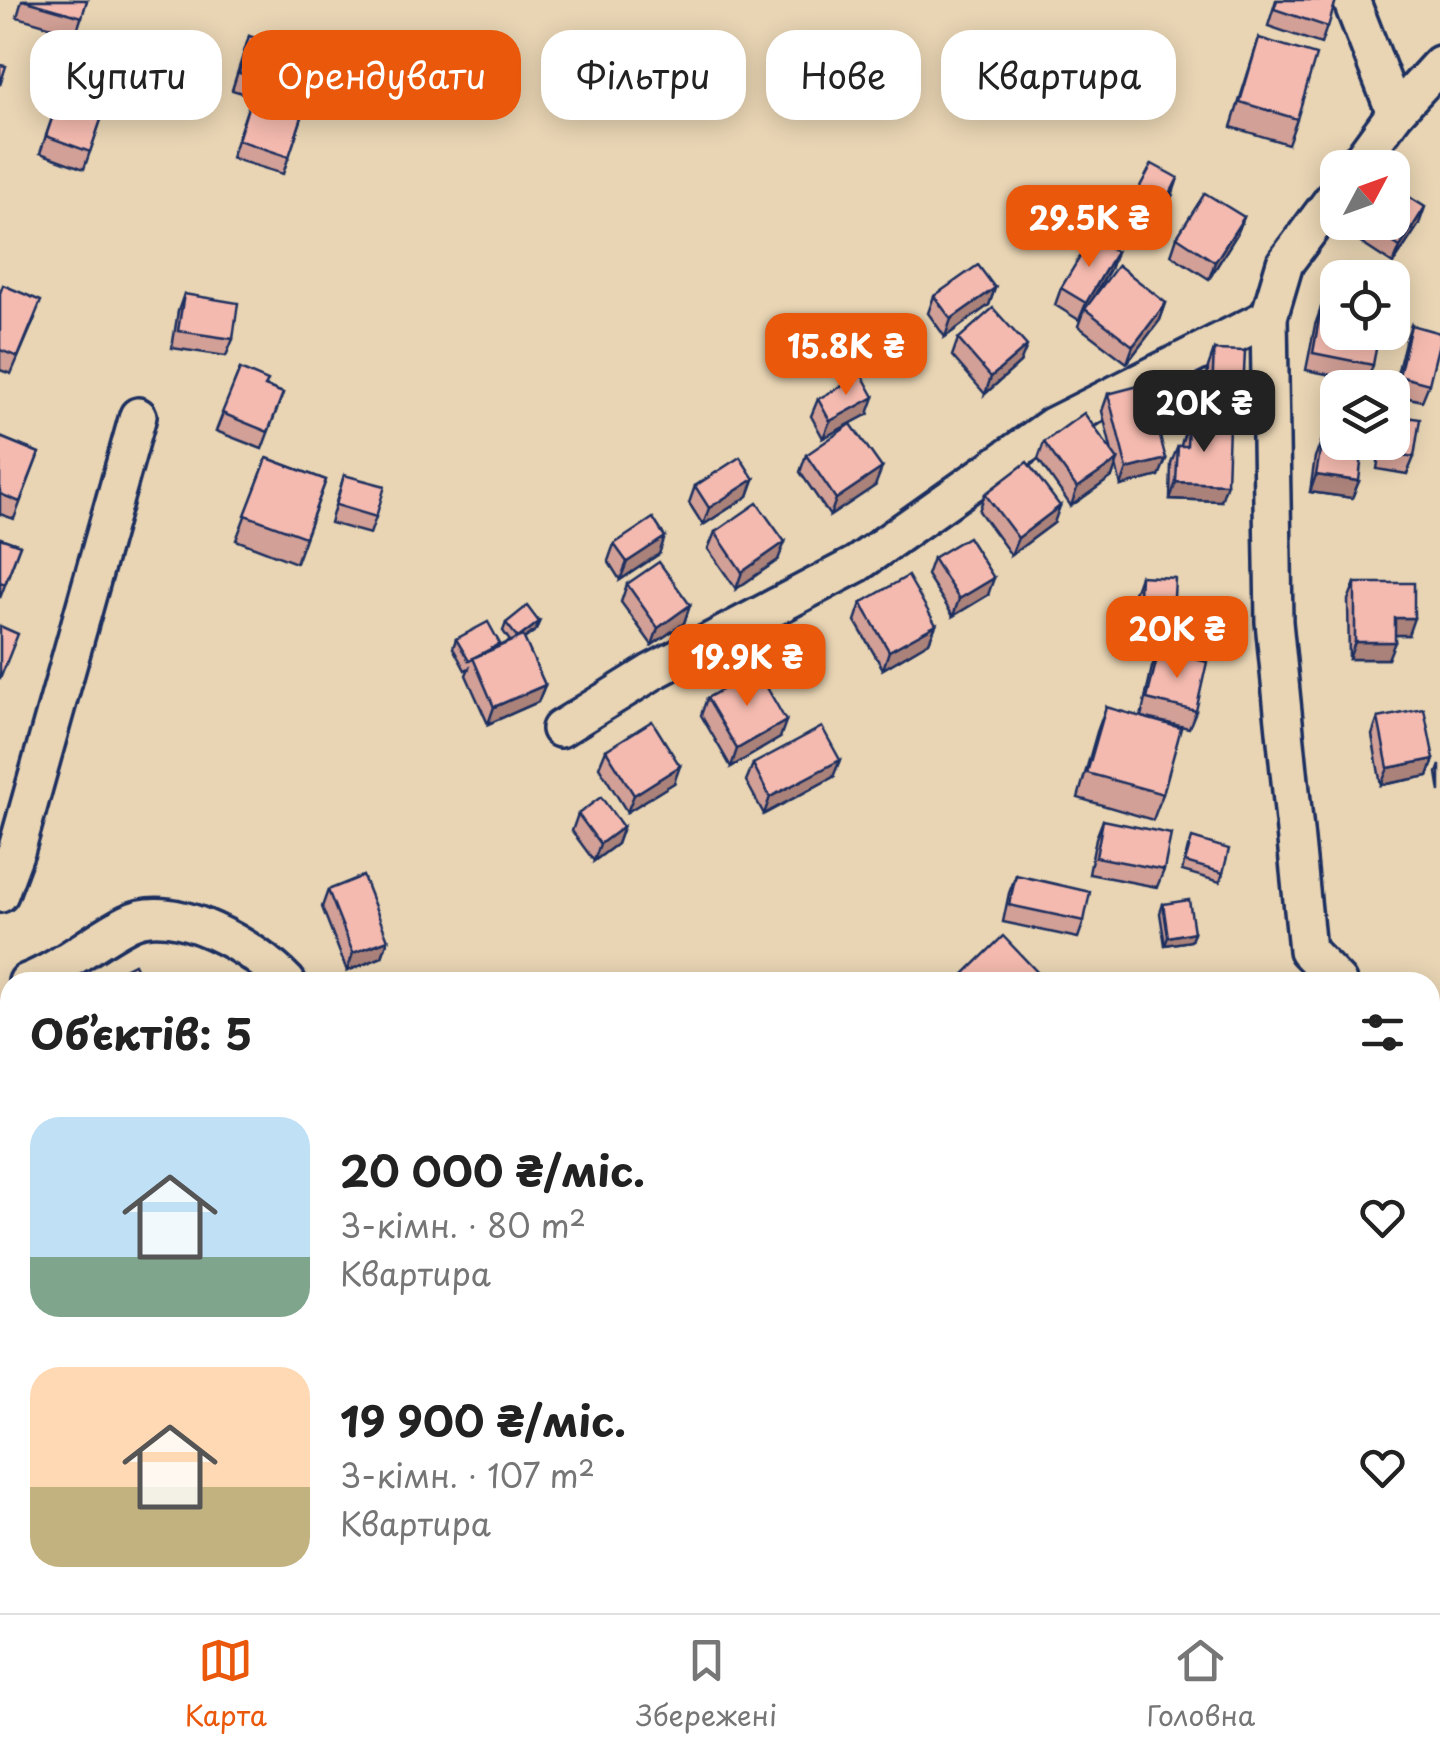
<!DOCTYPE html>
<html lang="uk">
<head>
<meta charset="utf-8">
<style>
	:root { --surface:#fff; --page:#f2f2f2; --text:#222; --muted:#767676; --line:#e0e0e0; --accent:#ea580c }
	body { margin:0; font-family:"Playpen Sans",sans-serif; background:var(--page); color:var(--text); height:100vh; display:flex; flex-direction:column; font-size:38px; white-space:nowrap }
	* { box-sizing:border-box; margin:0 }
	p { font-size:32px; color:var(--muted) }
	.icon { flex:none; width:55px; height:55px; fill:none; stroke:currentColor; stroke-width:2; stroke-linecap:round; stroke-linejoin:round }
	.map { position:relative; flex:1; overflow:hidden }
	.panel { position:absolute; left:0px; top:972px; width:1440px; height:642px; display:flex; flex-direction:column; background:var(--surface); border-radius:30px 30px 0 0; box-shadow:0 5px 25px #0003 }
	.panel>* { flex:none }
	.hud { position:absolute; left:30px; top:30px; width:1380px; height:90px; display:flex; gap:20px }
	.needle { width:65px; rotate:49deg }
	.fabs { position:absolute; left:1320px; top:150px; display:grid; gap:20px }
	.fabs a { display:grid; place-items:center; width:90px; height:90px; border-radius:20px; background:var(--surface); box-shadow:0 5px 25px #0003; font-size:50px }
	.price { position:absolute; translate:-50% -85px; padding:0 22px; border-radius:20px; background:var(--accent); color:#fff; font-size:32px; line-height:65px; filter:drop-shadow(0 2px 5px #0008) }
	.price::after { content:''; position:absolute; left:50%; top:60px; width:30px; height:22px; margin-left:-15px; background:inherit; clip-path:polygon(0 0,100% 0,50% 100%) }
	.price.current { background:#222; color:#fff }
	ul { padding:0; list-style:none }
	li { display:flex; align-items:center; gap:30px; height:250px; padding:0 30px }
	li span { display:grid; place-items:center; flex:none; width:280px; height:200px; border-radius:30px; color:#555 }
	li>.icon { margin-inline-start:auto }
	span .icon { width:120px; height:120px; fill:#fffc; stroke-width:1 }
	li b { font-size:42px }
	h2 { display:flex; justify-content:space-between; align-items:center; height:120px; padding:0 30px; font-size:42px }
	.tag { padding:0 35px; border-radius:30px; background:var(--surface); box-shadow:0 5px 25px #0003; font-size:35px; line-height:90px }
	.tag.current { background:var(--accent); color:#fff }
	.tab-bar { display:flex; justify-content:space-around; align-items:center; height:140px; border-top:2px solid var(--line); background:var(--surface); font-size:28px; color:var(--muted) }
	.tab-bar a { display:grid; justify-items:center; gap:5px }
	.tab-bar .current { color:var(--accent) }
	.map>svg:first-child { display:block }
</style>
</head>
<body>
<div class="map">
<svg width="1440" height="1613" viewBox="0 0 1440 1613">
	<rect width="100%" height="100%" fill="#e9d5b4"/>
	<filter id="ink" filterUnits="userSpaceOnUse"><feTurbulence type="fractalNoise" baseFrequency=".01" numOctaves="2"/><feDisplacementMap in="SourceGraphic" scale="20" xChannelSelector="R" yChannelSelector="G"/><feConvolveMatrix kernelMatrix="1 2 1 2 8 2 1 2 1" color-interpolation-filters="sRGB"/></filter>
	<g filter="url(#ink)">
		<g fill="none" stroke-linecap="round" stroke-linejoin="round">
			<g stroke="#1b2f5e" stroke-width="42">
				<g id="minor">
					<polyline points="1351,0 1395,113"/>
					<polyline points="1355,168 1395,113 1440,64"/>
					<polyline points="1338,192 1285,263 1269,317 1274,622 1307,950 1338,982"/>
					<polyline points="560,729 652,672 857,564 1052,426 1269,317"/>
					<polyline points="0,894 17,848 138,416"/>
					<path d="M27,982C64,967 93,941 128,923C174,899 256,949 287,982"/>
					<polyline points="1430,1142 1440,1171"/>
					<polyline points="1178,1605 1194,1613"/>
					<polyline points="154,1613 161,1605"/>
					<polyline points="636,1613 641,1605"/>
				</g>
			</g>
			<use href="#minor" stroke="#e9d5b4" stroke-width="35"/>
		</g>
		<g fill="#d2a096" stroke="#1b2f5e" stroke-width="2.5">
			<polygon points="22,0 87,0 76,34 17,17"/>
			<polygon points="1276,0 1336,0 1321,44 1268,26"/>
			<polygon points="249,36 311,83 305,100 286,94 282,105 232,90"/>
			<polygon points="1259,38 1297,119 1288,144 1231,127"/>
			<polygon points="63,86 107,102 84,169 40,153"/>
			<polygon points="250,101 302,117 283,174 231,158"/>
			<polygon points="1172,196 1149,238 1123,224 1129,207"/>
			<polygon points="1244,217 1237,234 1209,279 1171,255 1177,237"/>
			<polygon points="1352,222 1392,222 1419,224 1393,264 1347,234"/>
			<polygon points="1116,252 1110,269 1091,300 1166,303 1160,320 1127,363 1078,326 1082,315 1079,320 1055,305 1061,288"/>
			<polygon points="995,288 989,305 945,337 928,313 934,296"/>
			<polygon points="0,293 35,318 11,374 0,370"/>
			<polygon points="184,294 233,339 226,356 172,348 178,311"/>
			<polygon points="1321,308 1373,365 1367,382 1306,370 1315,325"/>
			<polygon points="1411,325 1429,384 1422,401 1392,394 1405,342"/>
			<polygon points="958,339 1020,363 985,394 952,356"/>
			<polygon points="1214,350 1243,392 1236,409 1206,408 1208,367"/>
			<polygon points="240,369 265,386 283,393 262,449 216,431"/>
			<polygon points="1108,394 1166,459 1159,476 1121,486 1116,465 1112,477 1071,506 1038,459 1044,442 1112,452 1102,411"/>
			<polygon points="818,399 868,414 823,438 811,416"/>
			<polygon points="1188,424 1221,501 1170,499 1171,463 1178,446 1181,446 1182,441"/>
			<polygon points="0,437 39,453 14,519 0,514"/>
			<polygon points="1322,440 1359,481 1352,498 1310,492 1315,457"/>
			<polygon points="1381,442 1392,442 1414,457 1407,474 1377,469"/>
			<polygon points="806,455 875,486 830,516 800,472"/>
			<polygon points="267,458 326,480 296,563 236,540"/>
			<polygon points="344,475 376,517 370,534 330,523"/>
			<polygon points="754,479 748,496 703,525 689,503 695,486"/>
			<polygon points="985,494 1054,523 1011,555 979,511"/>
			<polygon points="715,532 778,560 736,589 708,549"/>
			<polygon points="0,538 20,545 0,598"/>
			<polygon points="614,544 659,554 620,580 608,561"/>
			<polygon points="933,558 988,595 953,616 927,575"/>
			<polygon points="1140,576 1172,635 1166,652 1196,711 1189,728 1141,717 1152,667 1158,652 1130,651 1134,593"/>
			<polygon points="1355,583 1408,635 1395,635 1388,659 1349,659 1348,600"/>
			<polygon points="627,584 690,605 684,623 652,645 621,602"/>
			<polygon points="861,603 936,625 929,642 883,669 855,621"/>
			<polygon points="539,622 536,630 524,639 545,685 538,702 488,724 466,675 469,668 465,670 453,648 456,639 500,646 510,641 503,631 506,623"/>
			<polygon points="707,698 780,738 731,767 701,715"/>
			<polygon points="1106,707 1163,794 1153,820 1078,798 1097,732"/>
			<polygon points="1378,718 1434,759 1428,776 1381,785 1372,735"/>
			<polygon points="606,750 674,783 627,812 599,767"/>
			<polygon points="753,764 833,777 764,814 746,781"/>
			<polygon points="1440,765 1440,792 1437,773"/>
			<polygon points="578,814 623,827 617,844 594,861 572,831"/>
			<polygon points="1103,820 1164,870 1157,887 1089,874 1096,838"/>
			<polygon points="1188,847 1223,873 1220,882 1182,871"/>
			<polygon points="1016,875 1084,921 1078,938 1003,922 1009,893"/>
			<polygon points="328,890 388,940 382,957 347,971 322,907"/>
			<polygon points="1163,904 1194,932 1191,941 1165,945 1160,913"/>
			<polygon points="963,975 1038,982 960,982"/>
			<polygon points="0,1085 10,1087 10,1165 0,1162"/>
			<polygon points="0,1514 10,1519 10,1570 0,1588"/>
			<polygon points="16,1605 58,1605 53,1613 30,1613"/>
			<polygon points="197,1605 385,1605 396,1613 194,1613"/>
			<polygon points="468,1605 543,1605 540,1613 465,1613"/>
		</g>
		<g fill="#ab827a" stroke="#1b2f5e" stroke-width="2.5">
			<polygon points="1178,178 1172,196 1149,238 1156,221"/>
			<polygon points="1425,207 1419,224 1393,264 1400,247"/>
			<polygon points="1244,217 1237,234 1209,279 1215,262"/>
			<polygon points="1116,252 1110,269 1086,310 1085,309 1079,320 1086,303"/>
			<polygon points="995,288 989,305 945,337 951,319"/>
			<polygon points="1166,303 1160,320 1127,363 1133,346"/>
			<polygon points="1027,346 1020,363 985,394 991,377"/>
			<polygon points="1212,391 1243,392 1236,409 1206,408"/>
			<polygon points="874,397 868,414 823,438 830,421"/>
			<polygon points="1166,459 1159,476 1121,486 1127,469"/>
			<polygon points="1118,460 1112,477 1071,506 1077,488"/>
			<polygon points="882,468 875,486 830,516 836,499"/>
			<polygon points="1316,475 1359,481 1352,498 1310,492"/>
			<polygon points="754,479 748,496 703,525 709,508"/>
			<polygon points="1176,482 1227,484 1221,501 1170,499"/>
			<polygon points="1060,506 1054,523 1011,555 1018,538"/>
			<polygon points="665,537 659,554 620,580 627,562"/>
			<polygon points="785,542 778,560 736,589 742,572"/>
			<polygon points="994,578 988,595 953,616 959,599"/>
			<polygon points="690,605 684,623 652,645 658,628"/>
			<polygon points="1395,618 1414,618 1408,635 1388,635"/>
			<polygon points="539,622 536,630 515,646 518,638"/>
			<polygon points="936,625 929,642 883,669 889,651"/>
			<polygon points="1137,634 1172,635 1166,652 1130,651"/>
			<polygon points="1355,642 1395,642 1388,659 1349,659"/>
			<polygon points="545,685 538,702 488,724 494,707"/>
			<polygon points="786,721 780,738 731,767 737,749"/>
			<polygon points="1434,759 1428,776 1381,785 1388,768"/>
			<polygon points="840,760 833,777 764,814 770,797"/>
			<polygon points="680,766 674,783 627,812 634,795"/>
			<polygon points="623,827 617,844 594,861 600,844"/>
			<polygon points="1194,932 1191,941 1165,945 1168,937"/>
			<polygon points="388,940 382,957 347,971 353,953"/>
			<polygon points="1430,1250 1440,1252 1440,1270 1430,1268"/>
			<rect x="1430" y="1354" width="10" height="18"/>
			<polygon points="10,1562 10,1570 0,1588 6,1568"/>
			<polygon points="539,1605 543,1605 540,1613 533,1613"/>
		</g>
		<g fill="#f4baaf" stroke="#1b2f5e" stroke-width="2.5">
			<polygon points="23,0 87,0 82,17"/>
			<polygon points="1277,0 1336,0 1328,27 1274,9"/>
			<polygon points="249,36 319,57 311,83 291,77 288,88 239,73"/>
			<polygon points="1259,38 1316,55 1297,119 1240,102"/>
			<polygon points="0,65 6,66 0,85"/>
			<polygon points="63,86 107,102 90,152 46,136"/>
			<polygon points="250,101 302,117 289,157 238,140"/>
			<polygon points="1152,164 1178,178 1156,221 1129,207"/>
			<polygon points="1392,186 1425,207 1400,247 1362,222 1392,222"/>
			<polygon points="1205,193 1244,217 1215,262 1177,237"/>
			<polygon points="1092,237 1116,252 1086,303 1061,288"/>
			<polygon points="978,265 995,288 951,319 934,296"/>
			<polygon points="1118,265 1166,303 1133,346 1085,309"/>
			<polygon points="3,285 41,301 18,357 0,350 0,293"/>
			<polygon points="184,294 238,303 233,339 178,331"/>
			<polygon points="993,308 1027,346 991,377 958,339"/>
			<polygon points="1321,308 1338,311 1338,332 1379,332 1373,365 1313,353"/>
			<polygon points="1411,325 1440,333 1440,339 1429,384 1399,376"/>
			<polygon points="1214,350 1245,351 1243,392 1212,391"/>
			<polygon points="240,369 268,381 265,386 283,393 268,432 222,413"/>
			<polygon points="862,375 874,397 830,421 818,399"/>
			<polygon points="1146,384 1166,459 1127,469 1108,394"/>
			<polygon points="1084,413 1118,460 1077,488 1044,442"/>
			<polygon points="1392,415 1420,419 1414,457 1383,452 1385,442 1392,442"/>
			<polygon points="851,424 882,468 836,499 806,455"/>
			<polygon points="1188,424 1229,426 1227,484 1176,482 1178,446 1187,446"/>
			<polygon points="0,437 39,453 20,502 0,494"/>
			<polygon points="1322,440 1363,446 1359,481 1316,475"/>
			<polygon points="740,457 754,479 709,508 695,486"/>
			<polygon points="267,458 326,480 305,537 245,515"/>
			<polygon points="1027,462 1060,506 1018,538 985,494"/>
			<polygon points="344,475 385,486 376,517 336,505"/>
			<polygon points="757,503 785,542 742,572 715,532"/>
			<polygon points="653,518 665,537 627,562 614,544"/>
			<polygon points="968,537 994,578 959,599 933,558"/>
			<polygon points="0,538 20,545 5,584 0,582"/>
			<polygon points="659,562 690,605 658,628 627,584"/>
			<polygon points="908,576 936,625 889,651 861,603"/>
			<polygon points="1140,576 1175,578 1172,635 1137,634"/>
			<polygon points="1355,583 1414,583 1414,618 1395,618 1395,642 1355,642"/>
			<polygon points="527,606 539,622 518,638 506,623"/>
			<polygon points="488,622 500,644 473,658 473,659 469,661 456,639"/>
			<polygon points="0,626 18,634 0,679"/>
			<polygon points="523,636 545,685 494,707 473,658"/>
			<polygon points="1159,650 1207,662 1196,711 1147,699"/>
			<polygon points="757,670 786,721 737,749 707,698"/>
			<polygon points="1106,707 1181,728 1163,794 1087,773"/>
			<polygon points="1424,709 1434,759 1388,768 1378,718"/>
			<polygon points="652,721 680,766 634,795 606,750"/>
			<polygon points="822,727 840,760 770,797 753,764"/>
			<polygon points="601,797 623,827 600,844 578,814"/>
			<polygon points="1103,820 1171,834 1164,870 1096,857"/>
			<polygon points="1192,838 1229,849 1223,873 1185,862"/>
			<polygon points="1016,875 1090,892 1084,921 1009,905"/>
			<polygon points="363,876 388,940 353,953 328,890"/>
			<polygon points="1189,900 1194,932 1168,937 1163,904"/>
			<polygon points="1003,936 1040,975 1033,982 970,982 963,975"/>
			<polygon points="134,964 143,982 103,982 102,980"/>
			<polygon points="1070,975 1086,982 1066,982"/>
			<polygon points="0,1085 10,1087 10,1146 0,1144"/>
			<polygon points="1430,1213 1440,1214 1440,1252 1430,1250"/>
			<rect x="1430" y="1301" width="10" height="53"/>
			<polygon points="0,1514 10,1519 10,1562 6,1568 0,1565"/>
			<polygon points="237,1605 385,1605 396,1613 248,1613"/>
			<polygon points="468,1605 539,1605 533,1613 477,1613"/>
			<polygon points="678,1605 725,1605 734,1613 671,1613"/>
			<polygon points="761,1605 821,1605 825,1613 762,1613 759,1606"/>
			<polygon points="991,1605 1052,1605 1047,1613 994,1613 988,1610"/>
		</g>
	</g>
</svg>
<div class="fabs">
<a><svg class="needle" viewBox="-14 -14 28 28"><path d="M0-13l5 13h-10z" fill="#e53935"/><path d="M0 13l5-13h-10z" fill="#767676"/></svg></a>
<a><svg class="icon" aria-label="locate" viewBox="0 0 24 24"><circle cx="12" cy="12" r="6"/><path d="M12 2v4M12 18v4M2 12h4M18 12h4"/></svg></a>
<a><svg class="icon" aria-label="layers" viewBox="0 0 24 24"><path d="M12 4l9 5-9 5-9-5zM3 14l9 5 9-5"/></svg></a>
</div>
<b class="price" style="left:1089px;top:270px">29.5K ₴</b>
<b class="price" style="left:846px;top:398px">15.8K ₴</b>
<b class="price current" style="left:1204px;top:455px">20K ₴</b>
<b class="price" style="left:1177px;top:681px">20K ₴</b>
<b class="price" style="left:747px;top:709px">19.9K ₴</b>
<div class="hud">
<a class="tag">Купити</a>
<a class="tag current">Орендувати</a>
<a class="tag">Фільтри</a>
<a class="tag">Нове</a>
<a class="tag">Квартира</a>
</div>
<section class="panel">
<h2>Об’єктів: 5<svg class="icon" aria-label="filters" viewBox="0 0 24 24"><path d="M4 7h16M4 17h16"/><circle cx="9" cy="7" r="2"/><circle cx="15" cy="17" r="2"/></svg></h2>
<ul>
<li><span style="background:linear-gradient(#bfe0f5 70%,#7fa58c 0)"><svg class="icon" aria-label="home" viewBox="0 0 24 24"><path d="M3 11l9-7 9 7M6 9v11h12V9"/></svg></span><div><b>20 000 ₴/міс.</b><p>3-кімн. · 80 m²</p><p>Квартира</p></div><svg class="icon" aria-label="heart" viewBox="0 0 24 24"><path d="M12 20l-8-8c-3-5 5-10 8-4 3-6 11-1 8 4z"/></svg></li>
<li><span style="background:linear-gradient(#ffd9b3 60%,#c2b280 0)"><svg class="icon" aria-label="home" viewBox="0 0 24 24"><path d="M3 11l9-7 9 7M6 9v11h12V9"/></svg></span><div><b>19 900 ₴/міс.</b><p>3-кімн. · 107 m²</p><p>Квартира</p></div><svg class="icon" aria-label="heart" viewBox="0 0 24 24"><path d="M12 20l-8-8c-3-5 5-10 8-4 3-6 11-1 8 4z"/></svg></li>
</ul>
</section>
</div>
<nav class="tab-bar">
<a class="current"><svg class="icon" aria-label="map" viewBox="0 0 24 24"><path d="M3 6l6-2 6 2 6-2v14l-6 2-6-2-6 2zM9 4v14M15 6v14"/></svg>Карта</a>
<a><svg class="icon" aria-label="saved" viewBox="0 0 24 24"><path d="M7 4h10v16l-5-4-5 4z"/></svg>Збережені</a>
<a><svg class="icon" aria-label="home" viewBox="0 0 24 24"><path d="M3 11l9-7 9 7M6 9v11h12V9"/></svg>Головна</a>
</nav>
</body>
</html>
